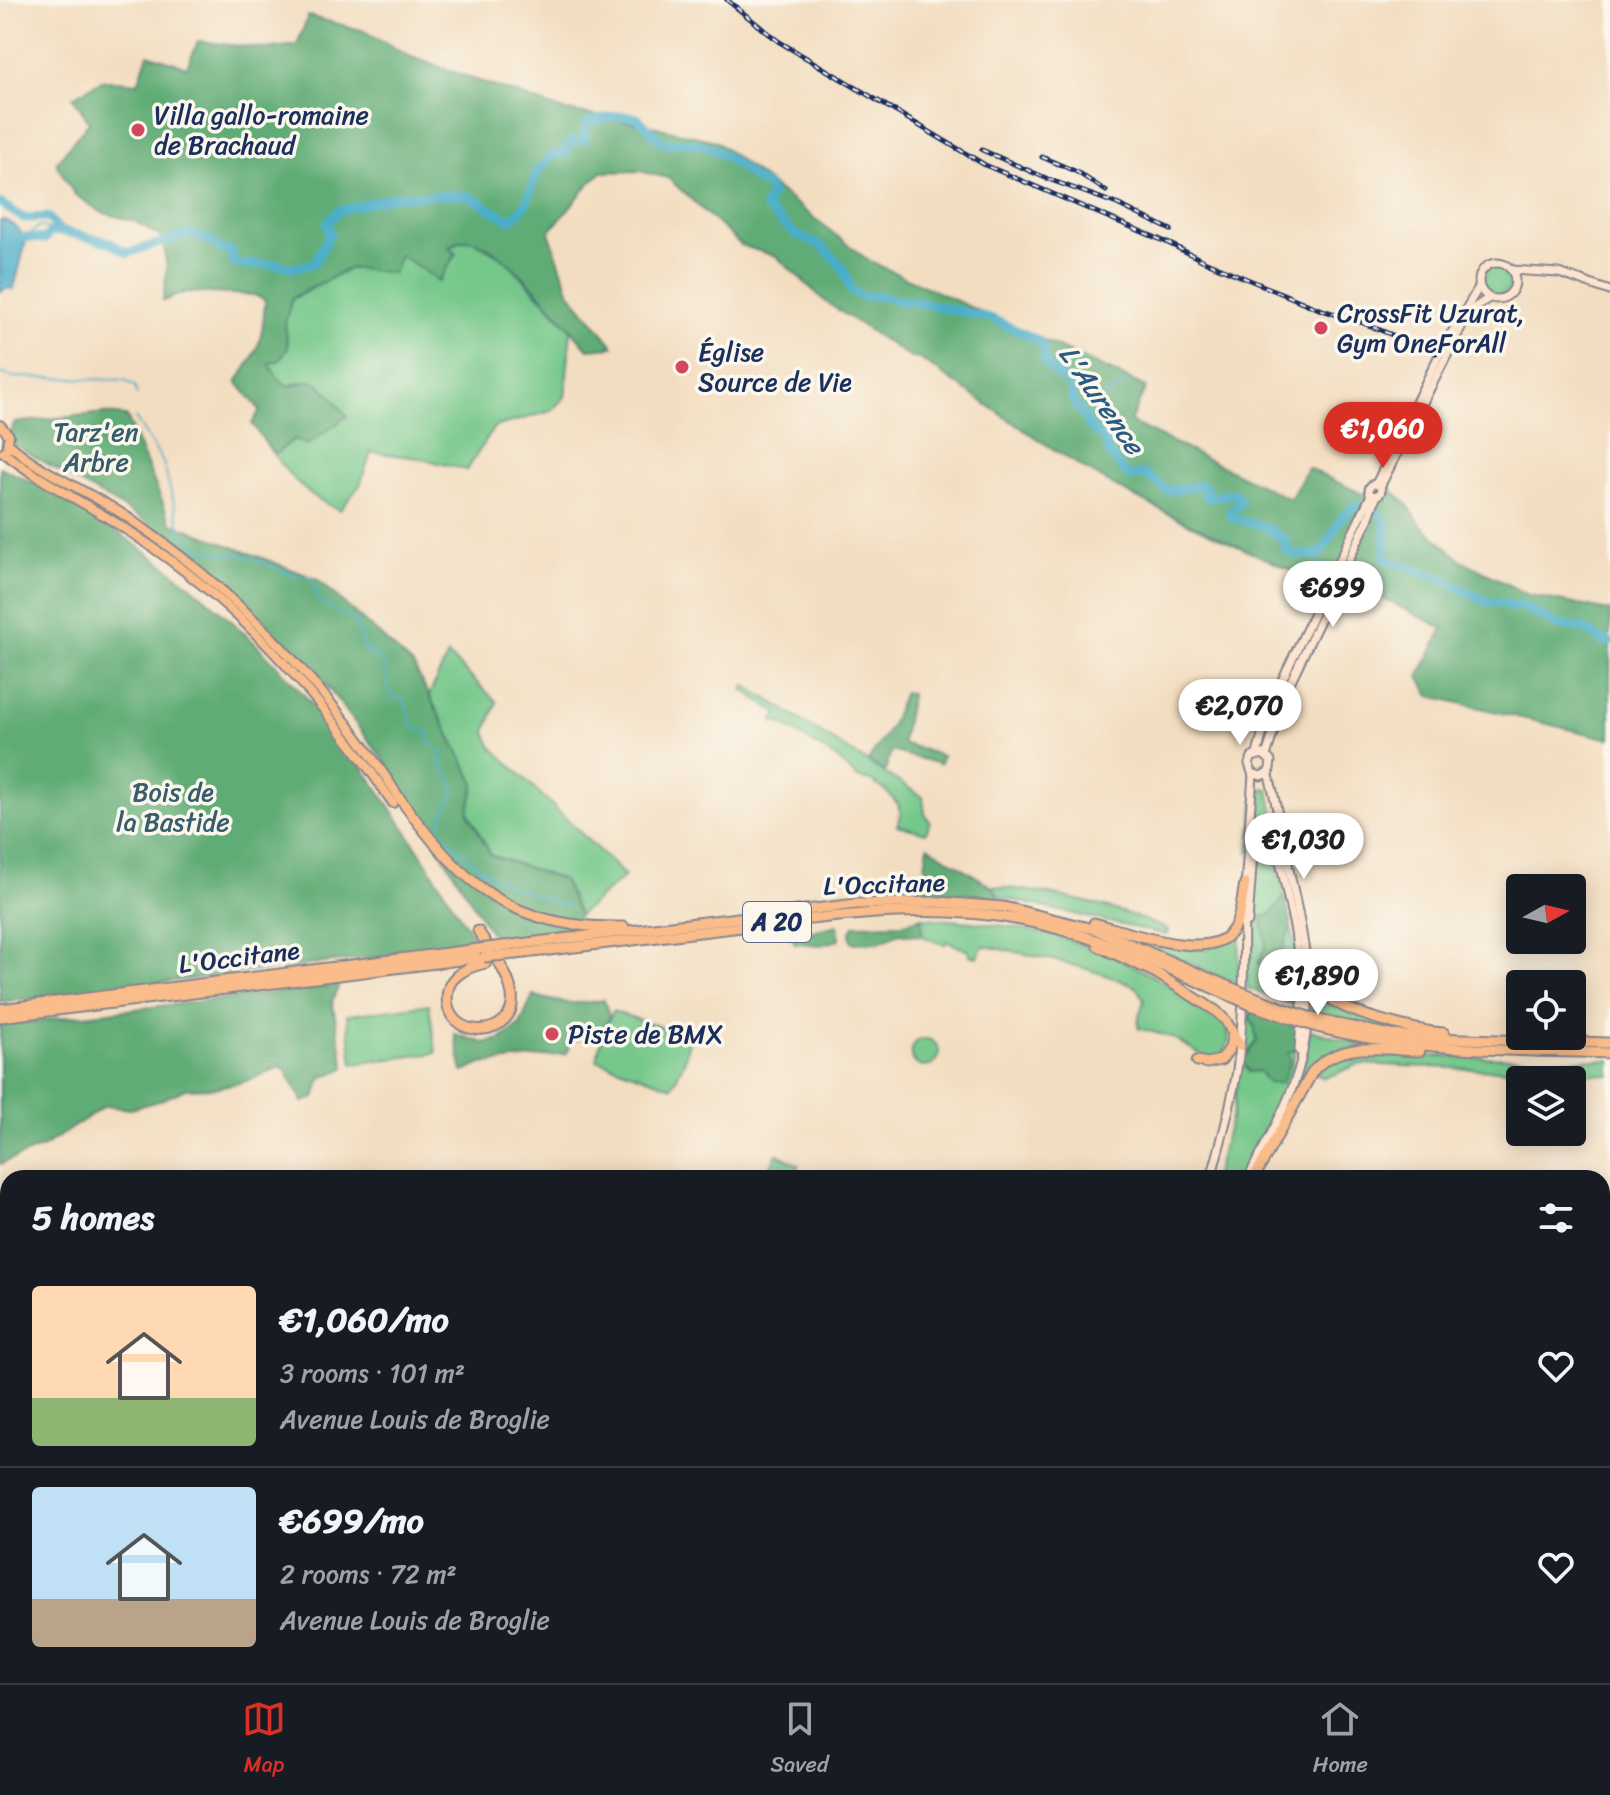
<!DOCTYPE html>
<html lang="en">
<head>
<meta charset="utf-8">
<style>
	:root { --surface:#171b24; --page:#20242c; --text:#f1f3f6; --muted:#9ea1a6; --line:#363941; --accent:#d93025 }
	body { margin:0; font-family:Sriracha,sans-serif; background:var(--page); color:var(--text); height:100vh; display:flex; flex-direction:column; font-size:30px; white-space:nowrap }
	* { box-sizing:border-box; margin:0 }
	p { font-size:26px; color:var(--muted) }
	.icon { flex:none; width:44px; height:44px; fill:none; stroke:currentColor; stroke-width:2; stroke-linecap:round; stroke-linejoin:round }
	.map { position:relative; flex:1; overflow:hidden }
	.sheet { position:absolute; left:0px; top:1170px; width:1610px; height:514px; display:flex; flex-direction:column; background:var(--surface); border-radius:24px 24px 0 0; box-shadow:0 4px 20px #0003 }
	.sheet>* { flex:none }
	.needle { width:52px; rotate:82deg }
	.buttons { position:absolute; left:1506px; top:874px; display:grid; gap:16px }
	.buttons a { display:grid; place-items:center; width:80px; height:80px; border-radius:8px; background:var(--surface); box-shadow:0 4px 20px #0003; font-size:40px }
	.price { position:absolute; translate:-50% -68px; padding:0 18px; border-radius:28px; background:#fff; color:#222; font-size:26px; line-height:52px; filter:drop-shadow(0 2px 4px #0008) }
	.price::after { content:''; position:absolute; left:50%; top:48px; width:24px; height:18px; margin-left:-12px; background:inherit; clip-path:polygon(0 0,100% 0,50% 100%) }
	.price.selected { background:var(--accent); color:#fff }
	ul { padding:0; list-style:none }
	li { display:flex; align-items:center; gap:24px; height:200px; padding:0 32px }
	li+li { border-top:2px solid var(--line) }
	li span { display:grid; place-items:center; flex:none; width:224px; height:160px; border-radius:8px; color:#555 }
	li>.icon { margin-inline-start:auto }
	span .icon { width:96px; height:96px; fill:#fffc; stroke-width:1 }
	li b { font-size:34px }
	h2 { display:flex; justify-content:space-between; align-items:center; height:96px; padding:0 32px; font-size:34px }
	.tabs { display:flex; justify-content:space-around; align-items:center; height:112px; border-top:2px solid var(--line); background:var(--surface); font-size:22px; color:var(--muted) }
	.tabs a { display:grid; justify-items:center; gap:4px }
	.tabs .selected { color:var(--accent) }
	.map>svg:first-child { display:block }
</style>
</head>
<body>
<div class="map">
<svg width="1610" height="1683" viewBox="0 0 1610 1683">
	<rect width="100%" height="100%" fill="#fbf7ec"/>
	<filter id="ink" filterUnits="userSpaceOnUse"><feTurbulence type="fractalNoise" baseFrequency=".0125" numOctaves="2"/><feDisplacementMap in="SourceGraphic" scale="16" xChannelSelector="R" yChannelSelector="G"/><feConvolveMatrix kernelMatrix="1 2 1 2 8 2 1 2 1" color-interpolation-filters="sRGB"/></filter>
	<filter id="wash" filterUnits="userSpaceOnUse"><feTurbulence type="fractalNoise" baseFrequency=".006" numOctaves="4" result="noise"/><feDisplacementMap in="SourceGraphic" scale="32" xChannelSelector="R" yChannelSelector="G"/><feGaussianBlur stdDeviation="1.8" result="paint"/><feColorMatrix in="noise" values="0 0 0 0 0 0 0 0 0 0 0 0 0 0 0 0 0 1.4 0 .05"/><feComposite in="paint" operator="in"/></filter>
	<g filter="url(#wash)">
		<rect width="100%" height="100%" fill="#f3ddc0"/>
		<g fill="#75c78a" stroke="#487b74" stroke-width="2">
			<path d="M472,240L506,260L571,330L565,397L551,411L494,427L467,470L419,458L371,452L360,485L340,510C310,498 293,481 274,455L294,439L307,444L346,416C330,396 317,371 287,387L280,384L269,364L280,360L288,348L285,323L292,299L350,268L363,269L400,255L449,248L460,242Z"/>
			<circle cx="1497" cy="280" r="15"/>
			<polygon points="448,655 497,702 486,731 491,746 625,876 579,915 563,880 491,855 468,812 475,784 429,695"/>
			<polygon points="745,685 923,797 925,815 930,821 926,833 897,825 901,815 898,804 886,791 871,781 858,778 835,757 780,723 773,722 778,713 743,690"/>
			<polygon points="1256,788 1269,789 1289,894 1277,845 1263,842 1249,852"/>
			<polygon points="1268,848 1274,852 1297,954 1301,1008 1247,988 1255,860 1261,849"/>
			<path d="M991,886C1051,892 1114,905 1168,930L1167,935L1000,897Z"/>
			<path d="M922,918C1026,924 1092,937 1182,993C1198,1003 1229,1015 1229,1038C1229,1043 1225,1050 1224,1055L1210,1060L1171,1037L1138,1028L1139,1017L1144,1000L1136,987C1088,966 1035,955 983,946L977,957L969,955V951L946,941L945,945L922,936Z"/>
			<polygon points="1237,928 1240,931 1238,985 1118,932 1204,949 1219,945"/>
			<polygon points="1310,977 1322,996 1417,1033 1374,1027 1310,1011"/>
			<polygon points="429,1004 436,1053 353,1064 347,1015"/>
			<polygon points="1245,1008 1300,1028 1287,1090 1245,1178 1214,1178 1233,1112"/>
			<polygon points="613,1011 690,1037 684,1062 672,1087 597,1060 602,1035"/>
			<path d="M1310,1030L1344,1040L1393,1048C1321,1047 1324,1047 1289,1109L1300,1077Z"/>
			<circle cx="925" cy="1053" r="14"/>
			<path d="M1352,1054L1610,1060V1075L1359,1064L1325,1078L1317,1075C1326,1061 1336,1057 1352,1054Z"/>
			<polygon points="777,1154 799,1165 790,1178 764,1178"/>
		</g>
		<g fill="#60ac76" stroke="#3e6e6a" stroke-width="2">
			<path d="M308,16L365,31L411,57L562,110L648,125L715,141L869,261L1146,387L1130,422L1290,499L1308,468L1381,503L1390,483L1392,490L1407,504L1421,525L1461,560L1528,595L1610,611V739L1430,696L1419,677L1443,628L1330,573L1323,585C1255,553 1184,524 1118,488C1049,450 985,402 918,358H911L826,302L777,257L741,245L668,178L639,171L602,172L590,183L549,232L570,293L614,347L588,349C562,320 509,251 473,241C464,238 456,243 449,247L456,254L439,281L400,255L393,273L350,268L292,298L285,323L288,348L280,360L269,364C294,408 298,369 321,386C331,393 339,407 347,416L307,445L294,439L274,455L252,424L260,410L237,382C259,350 263,340 265,300L254,295L186,292L163,301L167,270L163,238L134,221L101,212L74,194L56,163L89,122L73,97L103,80L138,83L148,54L187,67L198,41L266,49L297,45Z"/>
			<polygon points="104,413 127,417 171,523 317,579 413,665 475,784 468,812 491,855 563,880 579,915 570,934 497,943 386,763 329,689 245,601 147,522 8,441 14,423"/>
			<path d="M0,467C131,527 246,620 336,733C389,799 433,873 478,945L0,1002Z"/>
			<polygon points="904,692 911,694 902,743 942,756 940,764 891,751 885,772 868,761 890,728"/>
			<polygon points="928,846 991,886 1000,897 955,893 921,894"/>
			<polygon points="1285,896 1291,926 1283,948 1286,965 1279,973 1268,971 1258,963 1266,945 1262,917 1271,914"/>
			<polygon points="922,917 922,936 899,933 879,942 852,943 850,934 854,925 902,924"/>
			<polygon points="838,925 839,940 821,945 795,943 791,936"/>
			<polygon points="1276,982 1299,993 1297,1001 1292,1005 1272,997 1266,989"/>
			<polygon points="339,985 332,1001 345,1068 321,1078 315,1098 303,1102 283,1066 243,1082 213,1088 186,1089 159,1101 130,1109 105,1106 43,1147 0,1164 0,1025"/>
			<path d="M533,995C559,1004 577,1005 604,1000L609,1016L601,1037L573,1040L566,1054L481,1064L463,1072L455,1034L484,1043L500,1039L520,1025Z"/>
			<polygon points="1254,1011 1300,1028 1296,1049 1288,1052 1290,1060 1282,1083 1268,1083 1259,1071 1249,1072 1242,1061 1257,1041 1254,1025 1248,1018"/>
			<polygon points="0,1395 8,1401 8,1676 293,1676 303,1683 0,1683"/>
		</g>
		<path fill="#4aaec9" stroke="#326e94" stroke-width="2" d="M3,220C12,222 23,233 26,241L14,289L7,288L0,292V221Z"/>
		<g fill="none" stroke-linecap="round" stroke-linejoin="round">
			<g stroke="#4aaec9" stroke-width="2">
				<polyline points="27,237 39,226 45,227 50,232"/>
				<polyline points="0,373 13,377 124,380 135,386 137,395"/>
				<polyline points="1078,410 1128,383"/>
				<path d="M135,418L163,462L182,534L203,550L247,556L296,576L312,577L318,601L357,623L366,655L371,650C395,671 381,674 393,698L404,700L413,728L428,732L429,744L445,754L438,759L445,767L443,772L451,776C457,796 455,792 446,808C443,814 441,823 440,829C479,876 511,889 568,906"/>
				<polyline points="1310,555 1326,574"/>
			</g>
			<g stroke="#4aaec9" stroke-width="9">
				<path d="M0,203L23,218L48,217L60,231L109,242L128,253L191,233L214,243L222,250H229L233,253L232,262L237,265L274,264L295,268L314,263L330,234L327,223L338,211L396,196L467,195L508,219H513L526,204L537,171L553,155L567,153L566,146L570,142L584,140L586,124C597,118 625,113 637,118C642,121 658,139 665,144C705,137 723,153 752,177C759,183 767,184 772,192L765,207L795,234L822,246L843,268L851,291L864,297C887,292 892,303 912,301L990,318L1038,340C1045,347 1042,350 1044,358C1047,371 1063,375 1070,386C1073,392 1072,399 1075,405C1077,409 1081,411 1083,415C1092,428 1088,429 1104,437C1106,442 1106,446 1108,450C1112,459 1122,468 1129,477L1145,474L1168,491L1204,485L1207,489L1205,496L1209,498L1234,493L1241,502L1230,512L1232,518L1266,527L1287,542L1285,550L1297,555L1319,554C1334,540 1338,509 1360,505"/>
				<polyline points="0,244 25,237 45,239 50,232 60,231"/>
				<polyline points="1378,514 1386,523 1385,559 1440,578 1488,602 1507,603 1509,608 1520,605 1558,625 1585,629 1602,641 1610,642"/>
			</g>
		</g>
	</g>
	<g filter="url(#ink)">
		<g fill="none" stroke-linecap="round" stroke-linejoin="round">
			<g stroke="#87868f" stroke-width="11">
				<g id="secondary">
					<circle cx="1497" cy="281" r="18"/>
					<polyline points="1512,270 1559,273 1610,291"/>
					<circle cx="1375" cy="490" r="6"/>
					<polyline points="1376,484 1443,347 1479,287"/>
					<polyline points="1380,487 1463,324 1474,308 1489,298"/>
					<polyline points="1257,754 1270,705 1371,495"/>
					<polyline points="1266,756 1287,689 1368,520 1377,495"/>
					<polyline points="1245,888 1253,774"/>
					<polyline points="1248,922 1253,853 1258,847 1271,845 1278,852 1296,936"/>
					<polyline points="1295,932 1303,991 1299,1051"/>
					<path d="M1211,1178C1221,1142 1231,1107 1237,1070C1245,1016 1243,959 1244,904"/>
					<path d="M1248,1178C1267,1140 1291,1102 1301,1060C1318,993 1302,927 1287,860C1281,832 1277,804 1269,776L1271,761L1263,754L1252,757L1249,764L1252,773L1261,776L1268,772"/>
					<polyline points="0,1377 8,1383"/>
					<polyline points="0,1390 8,1396"/>
					<polyline points="1602,1664 1610,1657"/>
					<polyline points="409,1676 416,1683"/>
					<polyline points="419,1676 434,1682"/>
					<polyline points="629,1676 694,1683"/>
					<polyline points="432,1683 439,1680 449,1683"/>
					<polyline points="454,1683 488,1676"/>
					<polyline points="917,1683 944,1676"/>
					<polyline points="993,1683 999,1676"/>
					<polyline points="1563,1683 1576,1677 1587,1683"/>
				</g>
			</g>
			<g stroke="#87868f" stroke-width="12">
				<g id="primary">
					<polyline points="0,425 9,435 7,448"/>
					<path d="M9,444C44,475 89,491 127,517C238,592 329,688 401,800"/>
					<path d="M3,452C38,480 78,499 116,523C140,538 164,555 186,572C269,636 334,717 393,803"/>
				</g>
			</g>
			<g stroke="#87868f" stroke-width="13">
				<g id="highway">
					<path d="M401,800C464,886 511,929 624,927"/>
					<path d="M1094,923C1125,931 1210,963 1232,931C1241,918 1242,898 1245,883"/>
					<path d="M478,931C490,949 506,969 511,990C524,1040 438,1045 448,990C451,974 471,966 486,963"/>
					<polyline points="511,945 856,904 937,902 1004,907 1097,930 1227,986"/>
					<polyline points="1098,946 1156,973 1216,1011 1226,1021 1240,1046"/>
					<path d="M516,954C594,944 672,935 750,926C841,915 931,903 1021,920C1093,934 1159,964 1226,994"/>
					<path d="M1308,970C1314,980 1321,992 1331,999C1352,1015 1417,1031 1444,1033"/>
					<polyline points="1252,996 1291,1011"/>
					<polyline points="1251,1005 1292,1019"/>
					<polyline points="0,1009 479,949"/>
					<polyline points="0,1017 484,957"/>
					<polyline points="1318,1020 1390,1035 1431,1038 1610,1043"/>
					<path d="M1317,1027C1412,1052 1512,1050 1610,1053"/>
					<polyline points="1197,1061 1207,1063 1221,1060 1230,1048 1232,1037"/>
					<path d="M1254,1178L1313,1071C1340,1040 1383,1050 1420,1051"/>
				</g>
			</g>
			<use href="#secondary" stroke="#fde4d0" stroke-width="7"/>
			<use href="#primary" stroke="#f9bc8a" stroke-width="8"/>
			<use href="#highway" stroke="#f9bc8a" stroke-width="9"/>
			<g stroke="#1b2f5e" stroke-width="5">
				<g id="rail">
					<polyline points="727,0 778,41 985,165 1166,242 1204,261 1319,309 1360,322"/>
					<polyline points="982,150 1048,179 1117,204 1171,230"/>
					<polyline points="1042,157 1077,172 1106,191"/>
					<polyline points="1351,318 1436,353"/>
				</g>
			</g>
			<use href="#rail" stroke="#fbf7ec" stroke-width="2" stroke-dasharray="6" stroke-linecap="butt"/>
			<g stroke="#87868f" stroke-width="13" stroke-linecap="butt">
				<g id="highway-bridge">
					<polyline points="479,949 511,945"/>
					<polyline points="484,957 516,954"/>
					<polyline points="1227,986 1252,996"/>
					<polyline points="1226,994 1251,1005"/>
					<polyline points="1291,1011 1318,1020"/>
					<polyline points="1292,1019 1317,1027"/>
				</g>
			</g>
			<use href="#highway-bridge" stroke="#f9bc8a" stroke-width="9"/>
		</g>
	</g>
	<g fill="#d1495b" stroke="#fbf7ec" stroke-width="3">
		<circle cx="138" cy="130" r="8"/>
		<circle cx="1321" cy="328" r="8"/>
		<circle cx="682" cy="367" r="8"/>
		<circle cx="552" cy="1034" r="8"/>
	</g>
	<g text-anchor="middle" stroke-width="7" stroke-linejoin="round" paint-order="stroke">
		<rect fill="#fbf7ec" stroke="#5e6b89" stroke-width="2" x="743" y="902" width="68" height="40" rx="6"/>
		<g font-size="24" font-weight="bold" fill="#1b2f5e">
			<text x="777" y="930">A 20</text>
		</g>
		<g font-size="26" fill="#1b2f5e" stroke="#fbf7ec" text-anchor="start">
			<text x="154" y="124">Villa gallo-romaine<tspan x="154" dy="30">de Brachaud</tspan></text>
			<text x="1337" y="322">CrossFit Uzurat,<tspan x="1337" dy="30">Gym OneForAll</tspan></text>
			<text x="698" y="361">Église<tspan x="698" dy="30">Source de Vie</tspan></text>
			<text x="568" y="1043">Piste de BMX</text>
		</g>
		<g font-size="26" fill="#365d6b" stroke="#fbf7ec">
			<text x="96" y="441">Tarz'en<tspan x="96" dy="30">Arbre</tspan></text>
			<text x="173" y="801">Bois de<tspan x="173" dy="30">la Bastide</tspan></text>
		</g>
		<g font-size="26" fill="#1b2f5e" stroke="#fbf7ec">
			<text transform="translate(884 884) rotate(-2)" y="9">L'Occitane</text>
			<text transform="translate(239 957) rotate(-7)" y="9">L'Occitane</text>
		</g>
		<g font-size="28" font-style="italic" fill="#2b5b83" stroke="#fbf7ec">
			<text transform="translate(1102 399) rotate(55)" y="10">L'Aurence</text>
		</g>
	</g>
</svg>
<div class="buttons">
<a><svg class="needle" viewBox="-14 -14 28 28"><path d="M0-13l5 13h-10z" fill="#e53935"/><path d="M0 13l5-13h-10z" fill="#9ea1a6"/></svg></a>
<a><svg class="icon" aria-label="locate" viewBox="0 0 24 24"><circle cx="12" cy="12" r="6"/><path d="M12 2v4M12 18v4M2 12h4M18 12h4"/></svg></a>
<a><svg class="icon" aria-label="layers" viewBox="0 0 24 24"><path d="M12 4l9 5-9 5-9-5zM3 14l9 5 9-5"/></svg></a>
</div>
<b class="price selected" style="left:1383px;top:470px">€1,060</b>
<b class="price" style="left:1333px;top:629px">€699</b>
<b class="price" style="left:1240px;top:747px">€2,070</b>
<b class="price" style="left:1304px;top:881px">€1,030</b>
<b class="price" style="left:1318px;top:1017px">€1,890</b>
<section class="sheet">
<h2>5 homes<svg class="icon" aria-label="filters" viewBox="0 0 24 24"><path d="M4 7h16M4 17h16"/><circle cx="9" cy="7" r="2"/><circle cx="15" cy="17" r="2"/></svg></h2>
<ul>
<li><span style="background:linear-gradient(#ffd9b3 70%,#8fb573 0)"><svg class="icon" aria-label="home" viewBox="0 0 24 24"><path d="M3 11l9-7 9 7M6 9v11h12V9"/></svg></span><div><b>€1,060/mo</b><p>3 rooms · 101 m²</p><p>Avenue Louis de Broglie</p></div><svg class="icon" aria-label="heart" viewBox="0 0 24 24"><path d="M12 20l-8-8c-3-5 5-10 8-4 3-6 11-1 8 4z"/></svg></li>
<li><span style="background:linear-gradient(#bfe0f5 70%,#b9a48a 0)"><svg class="icon" aria-label="home" viewBox="0 0 24 24"><path d="M3 11l9-7 9 7M6 9v11h12V9"/></svg></span><div><b>€699/mo</b><p>2 rooms · 72 m²</p><p>Avenue Louis de Broglie</p></div><svg class="icon" aria-label="heart" viewBox="0 0 24 24"><path d="M12 20l-8-8c-3-5 5-10 8-4 3-6 11-1 8 4z"/></svg></li>
</ul>
</section>
</div>
<nav class="tabs">
<a class="selected"><svg class="icon" aria-label="map" viewBox="0 0 24 24"><path d="M3 6l6-2 6 2 6-2v14l-6 2-6-2-6 2zM9 4v14M15 6v14"/></svg>Map</a>
<a><svg class="icon" aria-label="saved" viewBox="0 0 24 24"><path d="M7 4h10v16l-5-4-5 4z"/></svg>Saved</a>
<a><svg class="icon" aria-label="home" viewBox="0 0 24 24"><path d="M3 11l9-7 9 7M6 9v11h12V9"/></svg>Home</a>
</nav>
</body>
</html>
